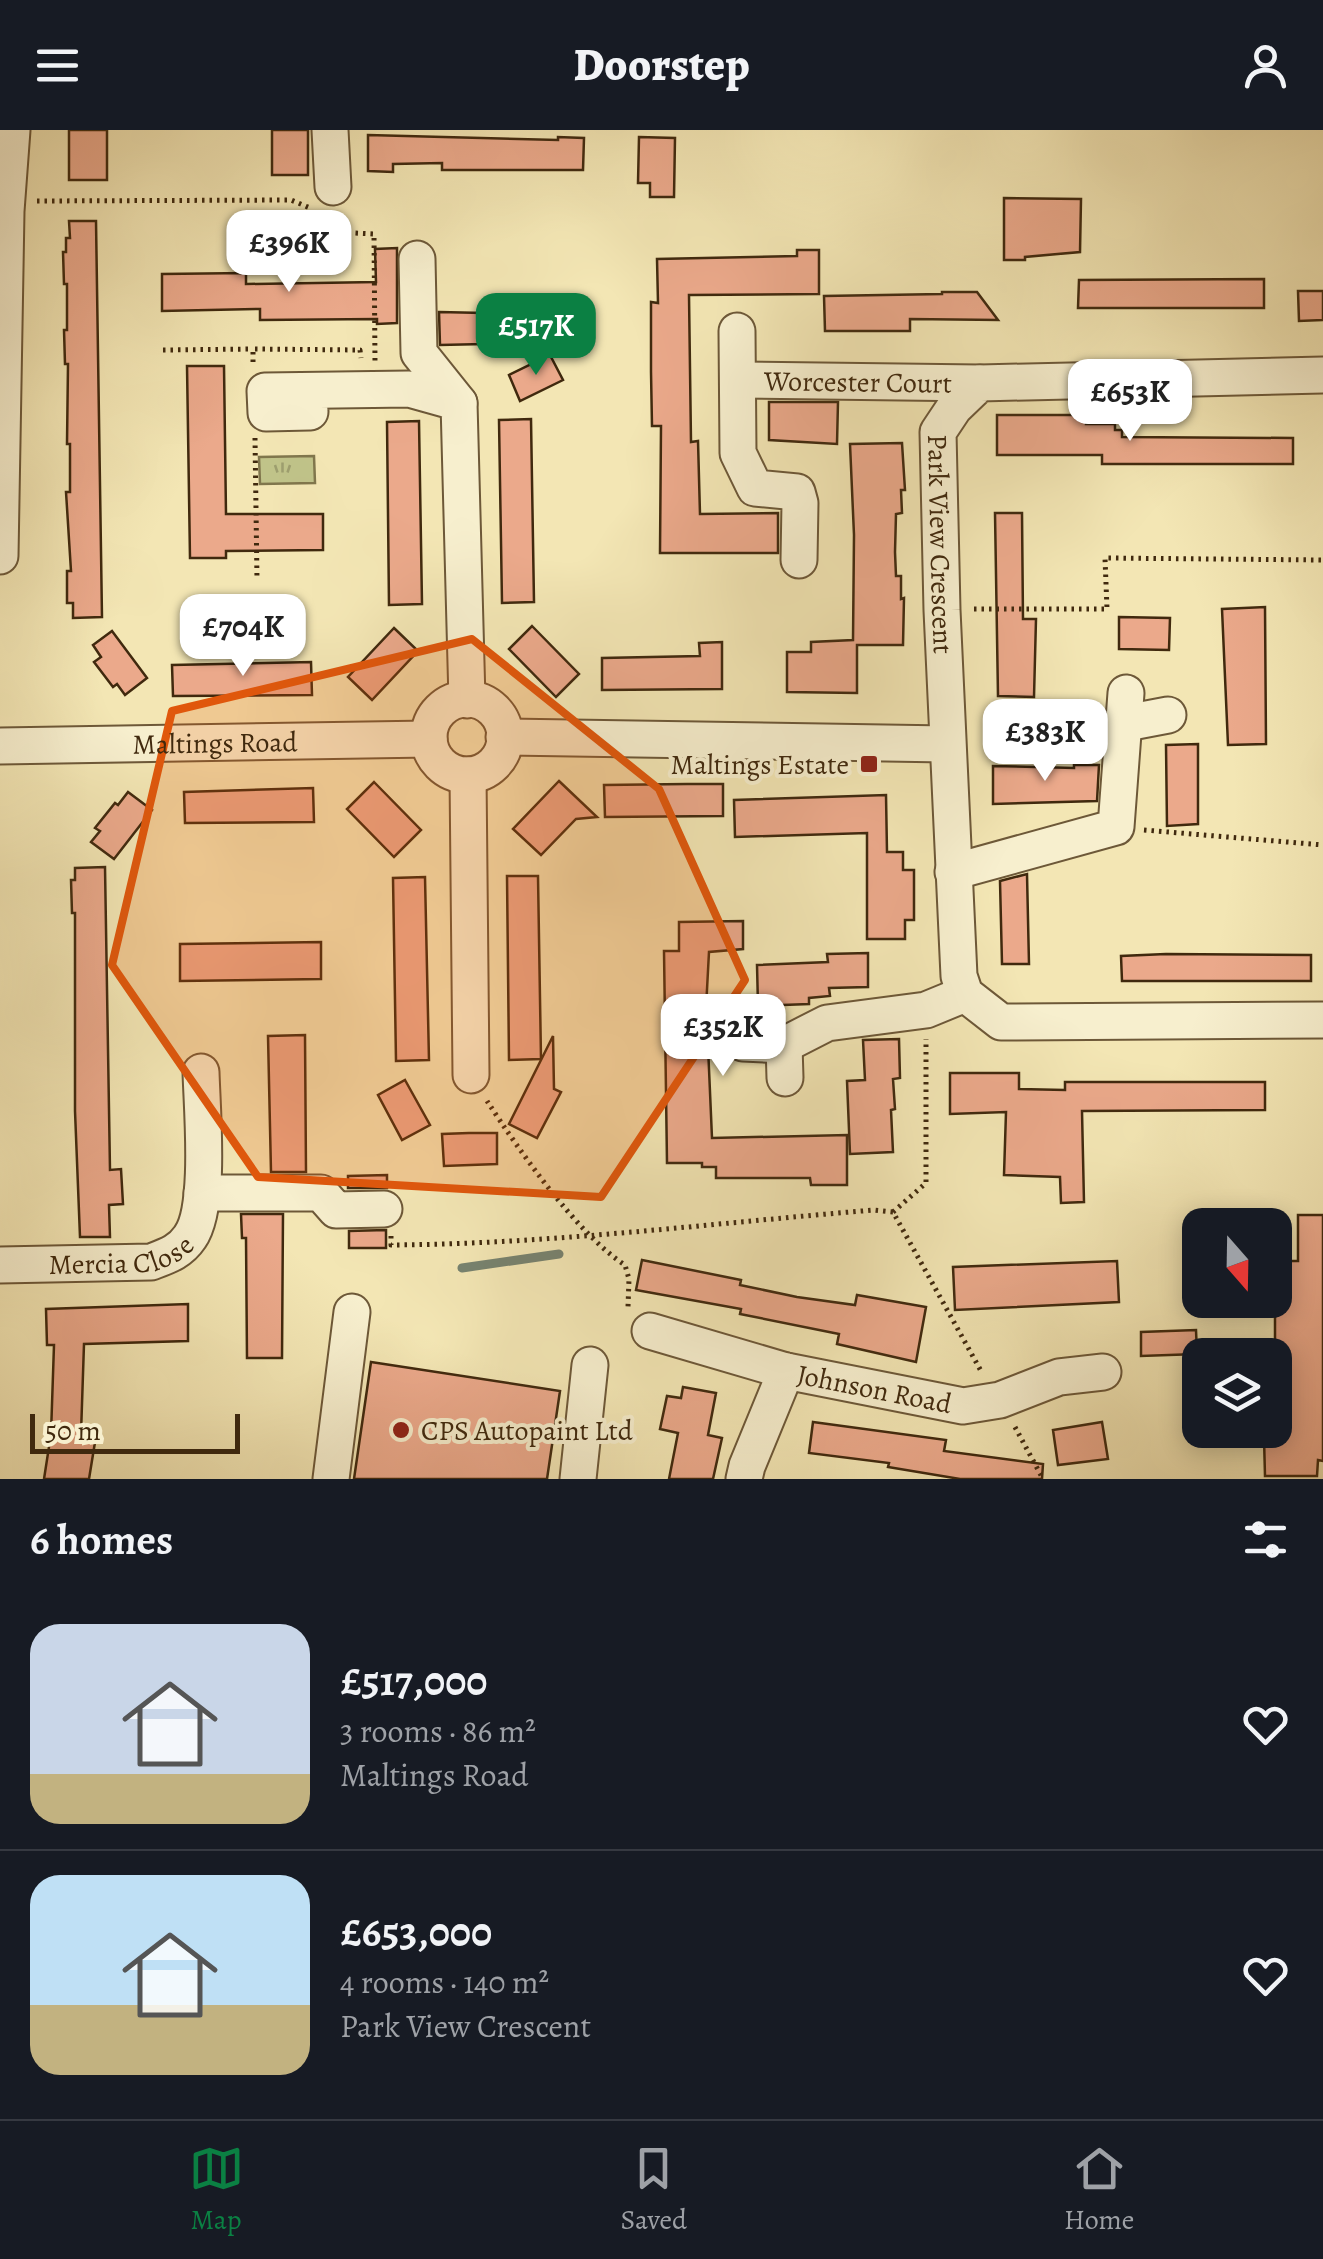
<!DOCTYPE html>
<html lang="en">
<head>
<meta charset="utf-8">
<style>
	:root { --surface:#171b24; --page:#242831; --text:#f1f3f6; --muted:#9ea1a6; --line:#363941; --accent:#0b8043 }
	body { margin:0; font-family:Alegreya,serif; background:var(--page); color:var(--text); height:100vh; display:flex; flex-direction:column; font-size:38px; white-space:nowrap }
	* { box-sizing:border-box; margin:0 }
	p { font-size:32px; color:var(--muted) }
	.icon { flex:none; width:55px; height:55px; fill:none; stroke:currentColor; stroke-width:2; stroke-linecap:round; stroke-linejoin:round }
	.map { position:relative; height:1349px; overflow:hidden }
	.drawer { display:flex; flex-direction:column; background:var(--surface); flex:1 }
	.drawer>* { flex:none }
	.needle { width:65px; rotate:160deg }
	.fabs { position:absolute; left:1182px; top:1078px; display:grid; gap:20px }
	.fabs a { display:grid; place-items:center; width:110px; height:110px; border-radius:20px; background:var(--surface); box-shadow:0 5px 25px #0003; font-size:50px }
	.scale { position:absolute; left:30px; bottom:25px; width:210px; box-sizing:border-box; padding-left:10px; border:5px solid #40290e; border-top:0; font-size:28px; line-height:35px; white-space:nowrap; color:#40290e; -webkit-text-stroke:8px #f7efce; paint-order:stroke }
	.price { position:absolute; translate:-50% -85px; padding:0 22px; border-radius:20px; background:#fff; color:#222; font-size:32px; line-height:65px; filter:drop-shadow(0 2px 5px #0008) }
	.price::after { content:''; position:absolute; left:50%; top:60px; width:30px; height:22px; margin-left:-15px; background:inherit; clip-path:polygon(0 0,100% 0,50% 100%) }
	.price.selected { background:var(--accent); color:#fff }
	ul { padding:0; list-style:none }
	li { display:flex; align-items:center; gap:30px; height:250px; padding:0 30px }
	li+li { border-top:2px solid var(--line) }
	li span { display:grid; place-items:center; flex:none; width:280px; height:200px; border-radius:30px; color:#555 }
	li>.icon { margin-inline-start:auto }
	span .icon { width:120px; height:120px; fill:#fffc; stroke-width:1 }
	li b { font-size:42px }
	h2 { display:flex; justify-content:space-between; align-items:center; height:120px; padding:0 30px; font-size:42px }
	header { display:flex; justify-content:space-between; align-items:center; height:130px; padding:0 30px; background:var(--surface); font-size:45px; font-weight:800 }
	.tabs { display:flex; justify-content:space-around; align-items:center; height:140px; border-top:2px solid var(--line); background:var(--surface); font-size:28px; color:var(--muted) }
	.tabs a { display:grid; justify-items:center; gap:5px }
	.tabs .selected { color:var(--accent) }
	.map>svg:first-child { display:block }
</style>
</head>
<body>
<header><svg class="icon" aria-label="menu" viewBox="0 0 24 24"><path d="M4 6h16M4 12h16M4 18h16"/></svg>Doorstep<svg class="icon" aria-label="person" viewBox="0 0 24 24"><circle cx="12" cy="8" r="4"/><path d="M4 21q1-7 8-7t8 7"/></svg></header>
<div class="map">
<svg width="1323" height="1349" viewBox="0 0 1323 1349">
	<defs>
		<pattern id="grass-tufts" width="24" height="20" patternUnits="userSpaceOnUse" patternTransform="scale(2.5)"><rect width="24" height="20" fill="#c0c389"/><path d="M3 7l-1-3M5 7V3M7 7l1-3M15 17l-1-3M17 17v-4M19 17l1-3" fill="none" stroke="#9d9e6e"/></pattern>
	</defs>
	<rect width="100%" height="100%" fill="#f3e6b4"/>
	<filter id="stains"><feTurbulence type="fractalNoise" baseFrequency=".002" numOctaves="4"/><feColorMatrix values="0 0 0 0 .2 0 0 0 0 .09 0 0 0 0 .02 0 0 0 .5 -.17"/></filter>
	<radialGradient id="worn" r=".72"><stop offset=".6" stop-color="#630" stop-opacity="0"/><stop offset="1" stop-color="#630" stop-opacity=".3"/></radialGradient>
	<polygon fill="url(#grass-tufts)" stroke="#80764c" stroke-width="2.5" points="314,326 315,353 260,354 259,327"/>
	<g fill="none" stroke-linecap="round" stroke-linejoin="round">
		<polyline stroke="#778370" stroke-width="9" points="462,1138 559,1124"/>
	</g>
	<g fill="#eba98b" stroke="#40290e" stroke-width="2.5">
		<rect x="69" y="0" width="38" height="50"/>
		<rect x="272" y="0" width="36" height="45"/>
		<polygon points="368,5 558,10 558,7 584,8 583,40 442,40 442,33 393,34 393,42 368,41"/>
		<polygon points="639,7 675,8 674,67 650,67 650,53 638,53"/>
		<polygon points="1004,68 1081,69 1080,122 1025,127 1025,130 1004,130"/>
		<polygon points="69,91 96,91 102,487 73,488 73,473 67,473 67,441 71,441 66,362 70,362 70,314 67,314 68,234 65,234 64,200 67,200 67,154 64,154 63,122 66,122 66,108 70,108"/>
		<polygon points="397,118 397,193 377,194 377,189 260,190 260,179 162,181 162,144 246,143 246,154 376,152 375,119"/>
		<polygon points="797,120 819,120 819,164 689,165 691,312 698,311 700,384 778,383 778,423 660,423 661,296 652,296 651,242 651,172 658,173 657,129 797,126"/>
		<polygon points="1264,149 1264,178 1078,178 1079,150"/>
		<polygon points="1298,161 1323,161 1323,190 1299,191"/>
		<polygon points="942,162 977,162 998,190 910,189 910,201 825,201 824,166 942,164"/>
		<polygon points="439,182 484,183 484,214 440,215"/>
		<polygon points="550,225 563,250 520,271 509,245"/>
		<polygon points="187,236 224,236 226,384 323,384 323,420 226,421 226,428 190,428"/>
		<polygon points="769,272 838,272 837,314 769,310"/>
		<polygon points="997,285 1086,285 1086,294 1115,294 1115,300 1122,300 1122,307 1293,308 1293,334 1102,334 1102,325 997,325"/>
		<polygon points="531,289 534,472 502,473 499,290"/>
		<polygon points="419,291 422,474 389,475 387,292"/>
		<polygon points="902,313 905,360 901,360 902,383 896,384 895,422 896,446 901,446 901,469 904,468 903,515 857,515 857,563 787,562 787,522 811,522 811,512 853,510 854,405 850,314"/>
		<polygon points="995,383 1022,383 1023,489 1036,489 1034,567 998,566"/>
		<polygon points="1265,477 1266,614 1228,615 1222,479"/>
		<polygon points="1119,487 1170,488 1169,520 1119,519"/>
		<polygon points="532,496 579,544 556,567 509,519"/>
		<polygon points="394,498 418,521 372,570 348,547"/>
		<polygon points="112,501 147,548 125,565 117,554 113,557 94,532 101,527 93,515"/>
		<polygon points="722,512 722,559 602,560 602,528 700,526 699,513"/>
		<polygon points="311,532 312,565 173,566 172,535"/>
		<polygon points="1198,614 1198,694 1167,696 1166,615"/>
		<polygon points="1074,635 1099,635 1097,671 993,674 993,636 1074,638"/>
		<polygon points="559,651 597,687 576,689 541,725 513,699"/>
		<polygon points="374,652 421,700 394,727 347,679"/>
		<polygon points="687,654 723,654 723,686 605,687 604,655"/>
		<polygon points="313,658 314,692 185,693 184,662"/>
		<polygon points="128,662 152,680 114,729 91,712 100,701 95,698 115,673 118,675"/>
		<polygon points="886,665 887,722 903,722 903,740 914,740 914,790 905,790 905,809 867,809 867,703 735,707 734,670"/>
		<polygon points="105,737 110,1040 121,1039 123,1074 109,1075 110,1107 80,1107 75,981 75,783 72,783 71,750 75,750 75,738"/>
		<polygon points="1027,744 1029,834 1002,834 1000,751"/>
		<polygon points="507,746 538,746 541,929 509,930"/>
		<polygon points="425,747 429,930 396,931 393,748"/>
		<polygon points="743,791 743,819 709,822 704,916 708,916 712,1008 847,1005 847,1055 811,1055 810,1048 716,1048 716,1037 702,1037 702,1033 667,1033 664,821 679,821 679,792"/>
		<polygon points="321,812 321,849 180,851 180,814"/>
		<polygon points="868,823 868,857 829,858 830,866 809,868 809,874 758,876 757,835 828,832 827,824"/>
		<polygon points="1166,824 1311,825 1311,851 1122,851 1121,826"/>
		<polygon points="305,905 306,1042 271,1042 268,906"/>
		<polygon points="553,906 554,959 561,962 537,1008 509,994"/>
		<polygon points="899,909 900,948 893,949 895,979 891,980 893,1022 850,1024 847,951 865,950 863,910"/>
		<polygon points="950,943 1019,943 1019,959 1065,960 1065,952 1265,952 1265,980 1082,981 1084,1072 1061,1073 1060,1047 1004,1045 1006,982 950,984"/>
		<polygon points="405,950 430,995 402,1010 378,965"/>
		<polygon points="469,1003 497,1003 497,1034 444,1036 442,1004"/>
		<polygon points="387,1045 387,1058 348,1058 348,1046"/>
		<polygon points="241,1084 283,1084 282,1228 247,1228 246,1108 242,1108"/>
		<polygon points="1298,1085 1323,1085 1323,1331 1318,1330 1317,1346 1265,1346 1264,1308 1275,1308 1275,1131 1298,1131"/>
		<polygon points="386,1100 386,1118 349,1118 349,1101"/>
		<polygon points="642,1130 741,1150 740,1155 797,1167 855,1175 857,1165 926,1177 916,1232 837,1214 839,1204 740,1184 741,1179 636,1160"/>
		<polygon points="1117,1131 1119,1172 955,1180 953,1137"/>
		<polygon points="188,1174 188,1211 84,1214 81,1304 96,1306 89,1349 44,1349 51,1304 54,1215 47,1215 46,1179"/>
		<polygon points="1196,1200 1197,1224 1141,1226 1141,1202"/>
		<polygon points="371,1232 560,1261 547,1349 354,1349"/>
		<polygon points="683,1257 716,1263 708,1305 722,1308 713,1349 669,1349 678,1303 660,1299 667,1266 681,1268"/>
		<polygon points="813,1292 946,1310 944,1321 1043,1334 1042,1349 960,1349 888,1337 889,1333 809,1323"/>
		<polygon points="1102,1292 1108,1329 1058,1335 1053,1300"/>
	</g>
	<g fill="none" stroke-linecap="round" stroke-linejoin="round">
		<g stroke="#6d5838" stroke-width="39">
			<g id="minor">
				<polyline points="330,0 333,57"/>
				<polyline points="417,129 419,223 459,273"/>
				<polyline points="737,201 738,323 755,358 797,362 800,373 799,430"/>
				<path id="s1" d="M1323,245L980,253L954,278L938,302L942,480L959,846L965,864L1001,892L1323,890"/>
				<path id="s2" d="M738,250L980,253"/>
				<polyline points="309,261 310,282 266,283 265,261 409,259 459,273 467,570"/>
				<polyline points="0,426 6,81 12,0"/>
				<circle cx="467" cy="607" r="38"/>
				<polyline points="1126,593 1168,585"/>
				<polyline points="504,607 947,614"/>
				<path id="s3" d="M0,616L429,609"/>
				<polyline points="468,645 471,945"/>
				<polyline points="953,742 1116,697 1126,563"/>
				<polyline points="743,913 784,915 827,893 926,880 965,864"/>
				<polyline points="784,915 785,948"/>
				<polyline points="202,1063 321,1063 336,1080 384,1079"/>
				<path id="s4" d="M0,1135L151,1132C167,1126 180,1122 190,1107C211,1078 202,980 201,942"/>
				<path id="s5" d="M650,1201L786,1241L963,1276L1000,1270L1059,1247L1103,1242"/>
				<polyline points="331,1349 352,1182"/>
				<polyline points="578,1349 590,1235"/>
				<polyline points="744,1349 747,1336 786,1241"/>
			</g>
		</g>
		<g stroke="#40290e" stroke-width="5" stroke-dasharray="2.5 5" stroke-linecap="butt">
			<polyline points="37,71 291,70 310,78"/>
			<polyline points="327,87 335,102 374,104 375,232"/>
			<polyline points="163,220 253,219"/>
			<polyline points="253,232 253,219 360,220 361,228"/>
			<polyline points="255,308 257,450"/>
			<polyline points="974,479 1107,479 1105,428 1323,430"/>
			<polyline points="1144,700 1323,715"/>
			<path d="M487,971C519,1020 577,1104 625,1135L629,1149L628,1177"/>
			<polyline points="893,1082 926,1053 926,909"/>
			<path d="M391,1106V1115C552,1114 713,1093 874,1080L893,1082L981,1241"/>
			<polyline points="1015,1297 1043,1349"/>
		</g>
		<use href="#minor" stroke="#f7efce" stroke-width="35"/>
	</g>
	<path fill="#e0570c" fill-opacity="0.2" stroke="#e0570c" stroke-width="8" stroke-linejoin="round" d="M472,509L659,659L745,850L601,1067L258,1047L112,835L172,581Z"/>
	<g fill="#8f2418" stroke="#f7efce" stroke-width="4">
		<rect x="859" y="624" width="20" height="20" rx="5"/>
		<circle cx="401" cy="1300" r="10"/>
	</g>
	<g text-anchor="middle" stroke-width="8" stroke-linejoin="round" paint-order="stroke">
		<g font-size="28" fill="#40290e" stroke="#f7efce">
			<text dy="10" stroke="none"><textPath href="#s2" startOffset="120">Worcester Court</textPath></text>
			<text dy="10" stroke="none"><textPath href="#s1" startOffset="520">Park View Crescent</textPath></text>
			<text dy="10" stroke="none"><textPath href="#s3" startOffset="215">Maltings Road</textPath></text>
			<text dy="10" stroke="none"><textPath href="#s4" startOffset="122">Mercia Close</textPath></text>
			<text dy="10" stroke="none"><textPath href="#s5" startOffset="232">Johnson Road</textPath></text>
		</g>
		<g font-size="28" fill="#40290e" stroke="#f7efce" text-anchor="end">
			<text x="849" y="644">Maltings Estate</text>
			<text x="421" y="1310" text-anchor="start">CPS Autopaint Ltd</text>
		</g>
	</g>
	<rect width="100%" height="100%" filter="url(#stains)"/>
	<rect width="100%" height="100%" fill="url(#worn)"/>
</svg>
<div class="fabs">
<a><svg class="needle" viewBox="-14 -14 28 28"><path d="M0-13l5 13h-10z" fill="#e53935"/><path d="M0 13l5-13h-10z" fill="#9ea1a6"/></svg></a>
<a><svg class="icon" aria-label="layers" viewBox="0 0 24 24"><path d="M12 4l9 5-9 5-9-5zM3 14l9 5 9-5"/></svg></a>
</div>
<div class="scale">50 m</div>
<b class="price" style="left:289px;top:165px">£396K</b>
<b class="price selected" style="left:536px;top:248px">£517K</b>
<b class="price" style="left:1130px;top:314px">£653K</b>
<b class="price" style="left:243px;top:549px">£704K</b>
<b class="price" style="left:1045px;top:654px">£383K</b>
<b class="price" style="left:723px;top:949px">£352K</b>
</div>
<section class="drawer">
<h2>6 homes<svg class="icon" aria-label="filters" viewBox="0 0 24 24"><path d="M4 7h16M4 17h16"/><circle cx="9" cy="7" r="2"/><circle cx="15" cy="17" r="2"/></svg></h2>
<ul>
<li><span style="background:linear-gradient(#c9d6e8 75%,#c2b280 0)"><svg class="icon" aria-label="home" viewBox="0 0 24 24"><path d="M3 11l9-7 9 7M6 9v11h12V9"/></svg></span><div><b>£517,000</b><p>3 rooms · 86 m²</p><p>Maltings Road</p></div><svg class="icon" aria-label="heart" viewBox="0 0 24 24"><path d="M12 20l-8-8c-3-5 5-10 8-4 3-6 11-1 8 4z"/></svg></li>
<li><span style="background:linear-gradient(#bfe0f5 65%,#c2b280 0)"><svg class="icon" aria-label="home" viewBox="0 0 24 24"><path d="M3 11l9-7 9 7M6 9v11h12V9"/></svg></span><div><b>£653,000</b><p>4 rooms · 140 m²</p><p>Park View Crescent</p></div><svg class="icon" aria-label="heart" viewBox="0 0 24 24"><path d="M12 20l-8-8c-3-5 5-10 8-4 3-6 11-1 8 4z"/></svg></li>
</ul>
</section>
<nav class="tabs">
<a class="selected"><svg class="icon" aria-label="map" viewBox="0 0 24 24"><path d="M3 6l6-2 6 2 6-2v14l-6 2-6-2-6 2zM9 4v14M15 6v14"/></svg>Map</a>
<a><svg class="icon" aria-label="saved" viewBox="0 0 24 24"><path d="M7 4h10v16l-5-4-5 4z"/></svg>Saved</a>
<a><svg class="icon" aria-label="home" viewBox="0 0 24 24"><path d="M3 11l9-7 9 7M6 9v11h12V9"/></svg>Home</a>
</nav>
</body>
</html>
